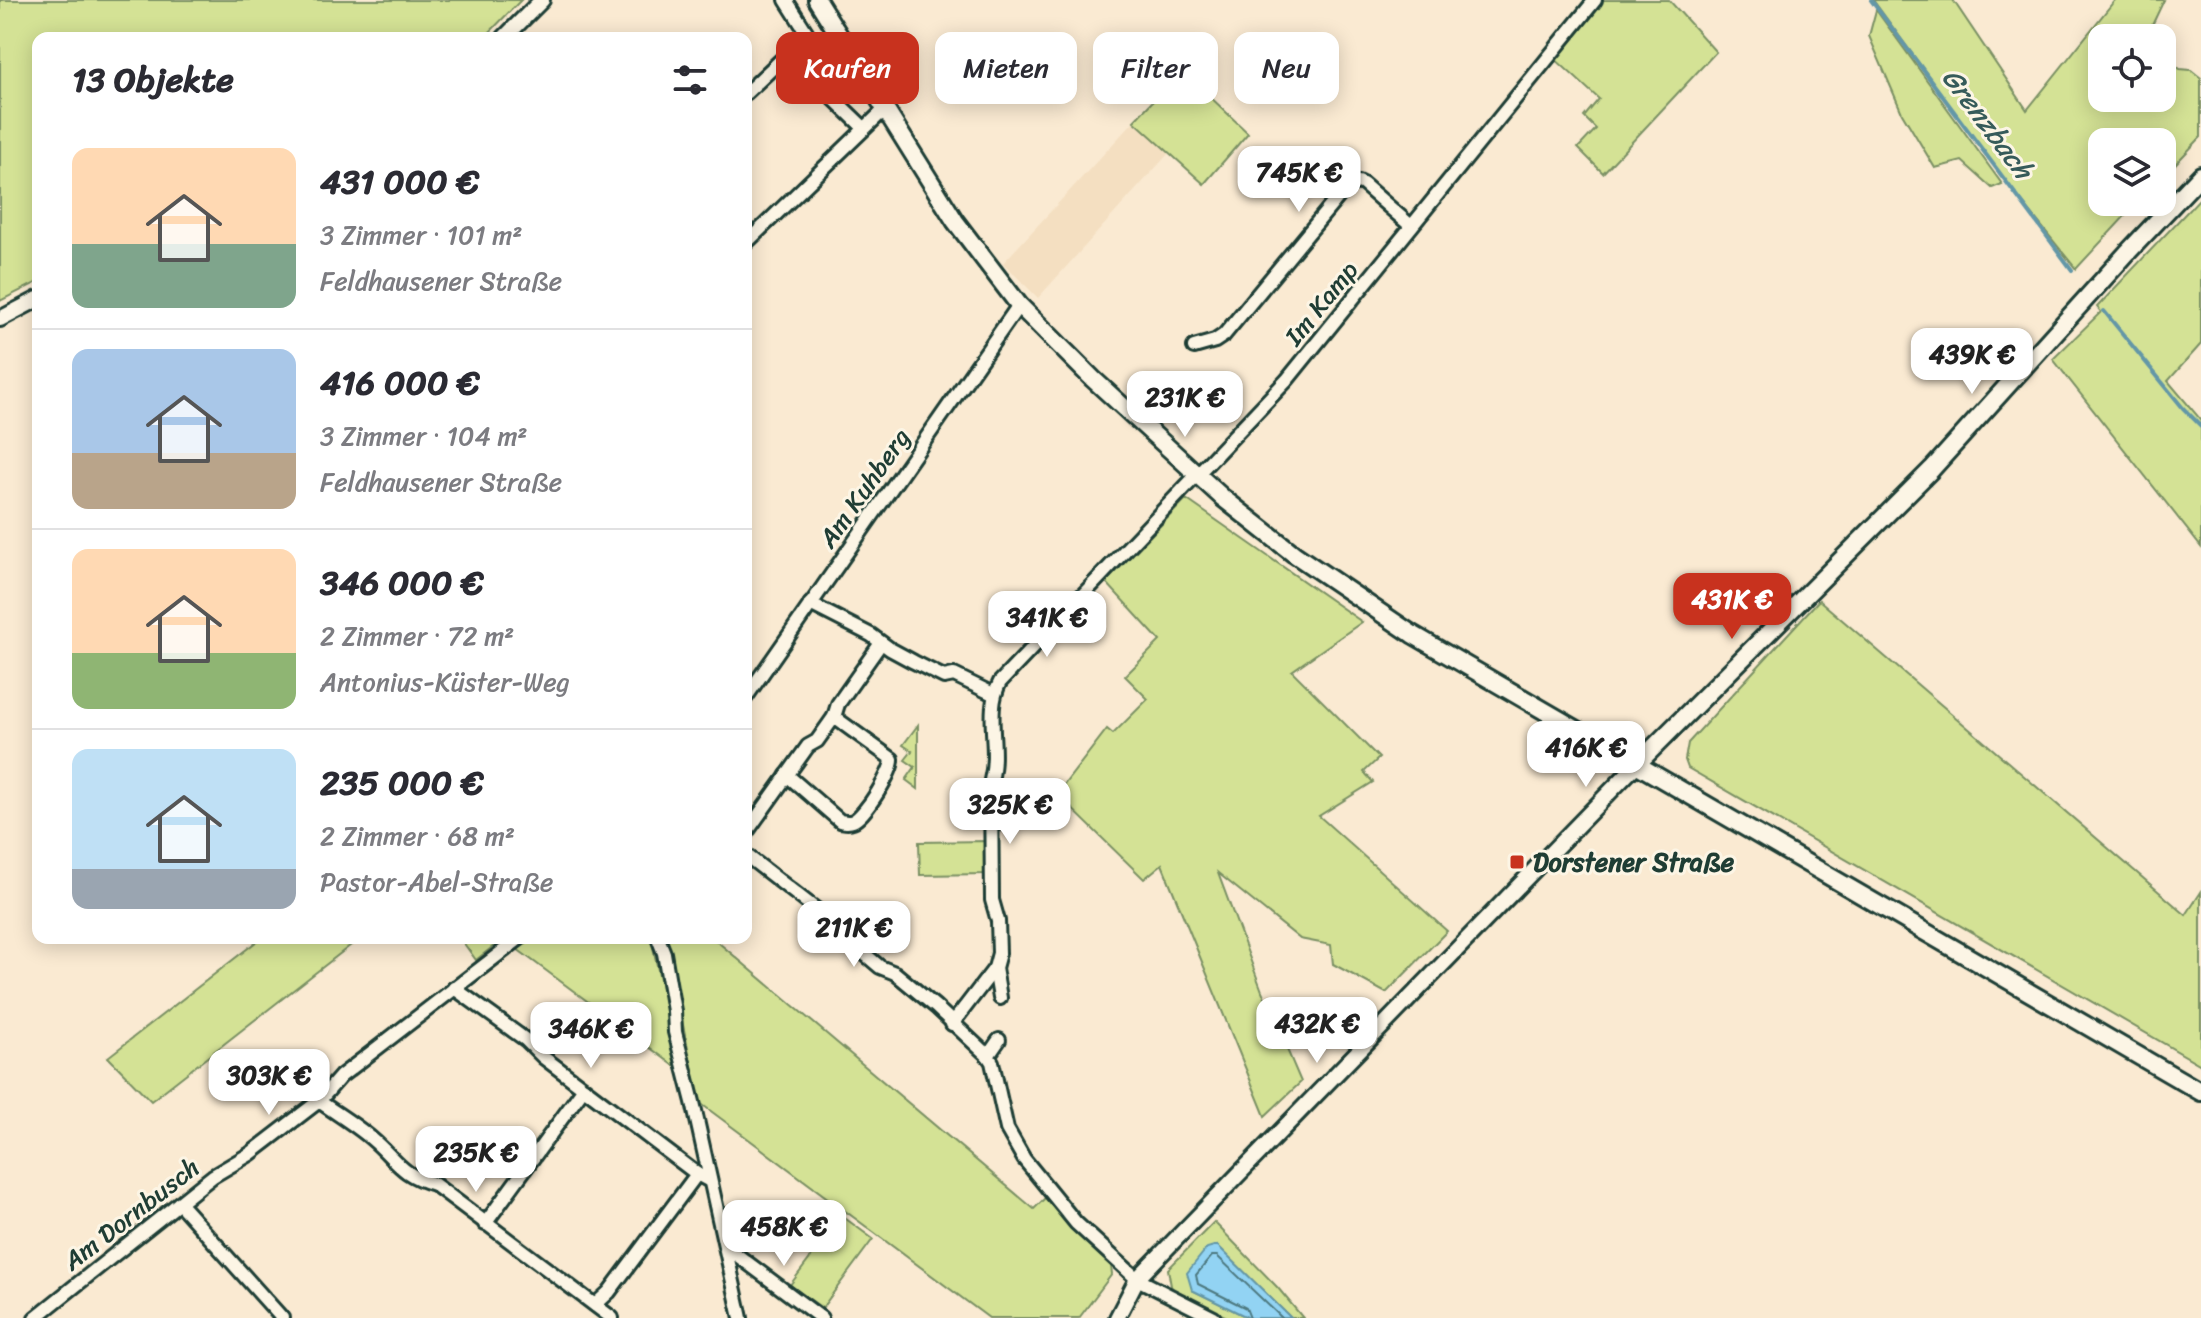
<!DOCTYPE html>
<html lang="de">
<head>
<meta charset="utf-8">
<style>
	:root { --surface:#fff; --page:#f7f7f7; --text:#2b2b33; --muted:#7c7c81; --line:#e1e1e2; --accent:#c8321e }
	body { margin:0; font-family:Sriracha,sans-serif; background:var(--page); color:var(--text); height:100vh; display:flex; flex-direction:column; font-size:30px; white-space:nowrap }
	* { box-sizing:border-box; margin:0 }
	p { font-size:26px; color:var(--muted) }
	.icon { flex:none; width:44px; height:44px; fill:none; stroke:currentColor; stroke-width:2; stroke-linecap:round; stroke-linejoin:round }
	.map { position:relative; flex:1; overflow:hidden }
	.side { position:absolute; left:32px; top:32px; width:720px; height:912px; display:flex; flex-direction:column; background:var(--surface); border-radius:16px; box-shadow:0 4px 20px #0003 }
	.side>* { flex:none }
	.top-card { position:absolute; left:776px; top:32px; width:760px; height:72px; display:flex; gap:16px }
	.fabs { position:absolute; left:2088px; top:24px; display:grid; gap:16px }
	.fabs a { display:grid; place-items:center; width:88px; height:88px; border-radius:16px; background:var(--surface); box-shadow:0 4px 20px #0003; font-size:40px }
	.price { position:absolute; translate:-50% -68px; padding:0 18px; border-radius:16px; background:#fff; color:#222; font-size:26px; line-height:52px; filter:drop-shadow(0 2px 4px #0008) }
	.price::after { content:''; position:absolute; left:50%; top:48px; width:24px; height:18px; margin-left:-12px; background:inherit; clip-path:polygon(0 0,100% 0,50% 100%) }
	.price.on { background:var(--accent); color:#fff }
	ul { padding:0; list-style:none }
	li { display:flex; align-items:center; gap:24px; height:200px; padding:0 40px }
	li+li { border-top:2px solid var(--line) }
	li span { display:grid; place-items:center; flex:none; width:224px; height:160px; border-radius:16px; color:#555 }
	li>.icon { margin-inline-start:auto }
	span .icon { width:96px; height:96px; fill:#fffc; stroke-width:1 }
	li b { font-size:34px }
	h2 { display:flex; justify-content:space-between; align-items:center; height:96px; padding:0 40px; font-size:34px }
	.tag { padding:0 28px; border-radius:16px; background:var(--surface); box-shadow:0 4px 20px #0003; font-size:28px; line-height:72px }
	.tag.on { background:var(--accent); color:#fff }
	.map>svg:first-child { display:block }
</style>
</head>
<body>
<div class="map">
<svg width="2201" height="1318" viewBox="0 0 2201 1318">
	<rect width="100%" height="100%" fill="#faead2"/>
	<filter id="ink" filterUnits="userSpaceOnUse"><feTurbulence type="fractalNoise" baseFrequency=".0125" numOctaves="2"/><feDisplacementMap in="SourceGraphic" scale="16" xChannelSelector="R" yChannelSelector="G"/><feConvolveMatrix kernelMatrix="1 2 1 2 8 2 1 2 1" color-interpolation-filters="sRGB"/></filter>
	<g filter="url(#ink)">
		<polygon fill="#f4dfc1" points="1134,121 1169,153 1038,298 1003,263"/>
		<g fill="#d4e295" stroke="#7a9064" stroke-width="2">
			<polygon points="0,0 521,0 484,38 38,38 38,282 0,301"/>
			<polygon points="1602,0 1669,0 1716,52 1603,173 1578,148 1596,129 1584,117 1599,99 1554,58"/>
			<polygon points="1873,0 1953,0 2027,110 2115,0 2164,0 2146,38 2102,38 2102,98 2162,98 2162,54 2180,69 2191,70 2201,78 2201,137 2162,178 2162,142 2102,142 2102,202 2138,202 2076,269 2006,182"/>
			<polygon points="1876,10 2002,184 1992,188 1962,161 1935,168 1902,113 1869,36"/>
			<polygon points="1182,70 1248,133 1204,184 1134,121"/>
			<polygon points="2201,197 2201,344 2168,381 2201,420 2201,547 2053,359 2101,312 2097,307"/>
			<polygon points="1186,499 1362,622 1292,671 1379,758 1364,772 1373,782 1319,816 1447,931 1386,993 1333,964 1331,945 1300,939 1218,873 1262,991 1301,1082 1265,1116 1162,864 1144,879 1057,794 1107,729 1113,734 1148,699 1125,676 1160,641 1106,582"/>
			<polygon points="1819,600 2186,915 2201,892 2201,1065 1688,768 1685,760 1688,743"/>
			<polygon points="918,725 918,789 906,780 915,767 905,760 912,751 903,745"/>
			<polygon points="987,841 988,874 920,875 919,842"/>
			<polygon points="261,938 360,938 151,1101 108,1057"/>
			<polygon points="460,938 504,938 476,960"/>
			<polygon points="532,938 651,938 680,1070 517,949"/>
			<polygon points="664,938 713,938 1034,1209 1046,1197 1071,1228 1111,1266 1112,1274 1079,1318 989,1318 700,1103"/>
			<polygon points="842,1216 873,1239 822,1308 790,1285"/>
			<polygon points="1214,1222 1278,1288 1303,1318 1291,1318 1218,1246 1192,1290 1249,1318 1229,1318 1175,1292 1171,1286 1168,1269"/>
		</g>
		<polygon fill="#92d3f3" stroke="#6497a7" stroke-width="2" points="1214,1246 1218,1246 1291,1318 1249,1318 1192,1290 1187,1273 1207,1248"/>
		<g fill="none" stroke-linecap="round" stroke-linejoin="round">
			<polyline stroke="#4d7980" stroke-width="2" points="1250,1318 1246,1308 1198,1284 1196,1275 1212,1256 1217,1256 1282,1318"/>
			<g stroke="#6497a7" stroke-width="4">
				<polyline points="1871,0 2072,270"/>
				<polyline points="2104,311 2183,408 2201,426"/>
			</g>
			<g stroke="#1f3d34" stroke-width="18">
				<g id="minor">
					<polyline points="786,0 807,33 798,44 834,99 864,128"/>
					<polyline points="746,93 798,44"/>
					<polyline points="746,243 885,109"/>
					<polyline points="1194,347 1215,341 1224,335 1348,185 1359,182 1363,184 1411,226"/>
					<polyline points="810,604 871,635 890,649 914,662 944,677 954,675 993,694"/>
					<polyline points="746,697 1019,305"/>
					<path d="M787,775L840,821C846,822 848,823 853,821C865,816 893,771 892,759L834,717"/>
					<polyline points="746,833 808,746 817,741 834,717 838,704 881,643"/>
					<polyline points="746,855 831,921 840,933 880,967 895,973 936,1007 988,1056 992,1062 1007,1129 1024,1159 1076,1223 1137,1279 1214,1318"/>
					<polyline points="658,938 664,953 674,1011 675,1032 693,1102 741,1318"/>
					<polyline points="454,988 526,1040 543,1057 697,1174 710,1181"/>
					<path d="M1000,998L995,968L999,953L998,921L992,900L991,780C1000,747 984,712 1000,682L1287,380L1595,0"/>
					<polyline points="952,1024 995,968"/>
					<polyline points="988,1056 999,1040"/>
					<path d="M319,1101C337,1114 356,1125 372,1139C397,1160 399,1174 434,1184L612,1318"/>
					<polyline points="179,1203 282,1318"/>
					<polyline points="485,1224 584,1088"/>
					<polyline points="725,1246 821,1318"/>
					<polyline points="595,1305 609,1292 697,1174"/>
					<polyline points="35,1318 213,1176 250,1154 319,1101 341,1076 520,938"/>
				</g>
			</g>
			<g stroke="#1f3d34" stroke-width="20">
				<g id="tertiary">
					<polyline points="504,38 542,0"/>
					<polyline points="0,319 38,299"/>
					<polyline points="1117,1318 1137,1279 1637,764"/>
				</g>
			</g>
			<g stroke="#1f3d34" stroke-width="22">
				<g id="secondary">
					<polyline points="817,0 955,221 1019,305 1093,379 1223,498 1294,554 1412,634 2201,1092"/>
					<polyline points="1637,764 1932,469 2127,253 2201,175"/>
				</g>
			</g>
			<use href="#minor" stroke="#fcf5e5" stroke-width="12"/>
			<use href="#tertiary" stroke="#fcf5e5" stroke-width="14"/>
			<use href="#secondary" stroke="#fcf5e5" stroke-width="16"/>
		</g>
	</g>
	<rect fill="#c8321e" stroke="#fcf5e5" stroke-width="3" x="1509" y="854" width="16" height="16" rx="4"/>
	<g text-anchor="middle" stroke-width="6" stroke-linejoin="round" paint-order="stroke">
		<g font-size="26" fill="#1f3d34" stroke="#fcf5e5">
			<text transform="translate(1321 303) rotate(-51)" y="9">Im Kamp</text>
			<text transform="translate(864 488) rotate(-55)" y="9">Am Kuhberg</text>
			<text transform="translate(131 1214) rotate(-38)" y="9">Am Dornbusch</text>
		</g>
		<g font-size="26" font-weight="bold" fill="#1f3d34" stroke="#fcf5e5" text-anchor="start">
			<text x="1533" y="871">Dorstener Straße</text>
		</g>
		<g font-size="28" font-style="italic" fill="#365b5a" stroke="#fcf5e5">
			<text transform="translate(1988 123) rotate(53)" y="10">Grenzbach</text>
		</g>
	</g>
</svg>
<div class="fabs">
<a><svg class="icon" aria-label="locate" viewBox="0 0 24 24"><circle cx="12" cy="12" r="6"/><path d="M12 2v4M12 18v4M2 12h4M18 12h4"/></svg></a>
<a><svg class="icon" aria-label="layers" viewBox="0 0 24 24"><path d="M12 4l9 5-9 5-9-5zM3 14l9 5 9-5"/></svg></a>
</div>
<b class="price" style="left:1299px;top:214px">745K €</b>
<b class="price" style="left:1972px;top:396px">439K €</b>
<b class="price" style="left:1185px;top:439px">231K €</b>
<b class="price on" style="left:1732px;top:641px">431K €</b>
<b class="price" style="left:1047px;top:659px">341K €</b>
<b class="price" style="left:1586px;top:789px">416K €</b>
<b class="price" style="left:1010px;top:846px">325K €</b>
<b class="price" style="left:854px;top:969px">211K €</b>
<b class="price" style="left:1317px;top:1065px">432K €</b>
<b class="price" style="left:591px;top:1070px">346K €</b>
<b class="price" style="left:269px;top:1117px">303K €</b>
<b class="price" style="left:476px;top:1194px">235K €</b>
<b class="price" style="left:784px;top:1268px">458K €</b>
<div class="top-card">
<a class="tag on">Kaufen</a>
<a class="tag">Mieten</a>
<a class="tag">Filter</a>
<a class="tag">Neu</a>
</div>
<section class="side">
<h2>13 Objekte<svg class="icon" aria-label="filters" viewBox="0 0 24 24"><path d="M4 7h16M4 17h16"/><circle cx="9" cy="7" r="2"/><circle cx="15" cy="17" r="2"/></svg></h2>
<ul>
<li><span style="background:linear-gradient(#ffd9b3 60%,#7fa58c 0)"><svg class="icon" aria-label="home" viewBox="0 0 24 24"><path d="M3 11l9-7 9 7M6 9v11h12V9"/></svg></span><div><b>431 000 €</b><p>3 Zimmer · 101 m²</p><p>Feldhausener Straße</p></div></li>
<li><span style="background:linear-gradient(#a9c7e8 65%,#b9a48a 0)"><svg class="icon" aria-label="home" viewBox="0 0 24 24"><path d="M3 11l9-7 9 7M6 9v11h12V9"/></svg></span><div><b>416 000 €</b><p>3 Zimmer · 104 m²</p><p>Feldhausener Straße</p></div></li>
<li><span style="background:linear-gradient(#ffd9b3 65%,#8fb573 0)"><svg class="icon" aria-label="home" viewBox="0 0 24 24"><path d="M3 11l9-7 9 7M6 9v11h12V9"/></svg></span><div><b>346 000 €</b><p>2 Zimmer · 72 m²</p><p>Antonius-Küster-Weg</p></div></li>
<li><span style="background:linear-gradient(#bfe0f5 75%,#9aa5b1 0)"><svg class="icon" aria-label="home" viewBox="0 0 24 24"><path d="M3 11l9-7 9 7M6 9v11h12V9"/></svg></span><div><b>235 000 €</b><p>2 Zimmer · 68 m²</p><p>Pastor-Abel-Straße</p></div></li>
</ul>
</section>
</div>
</body>
</html>
